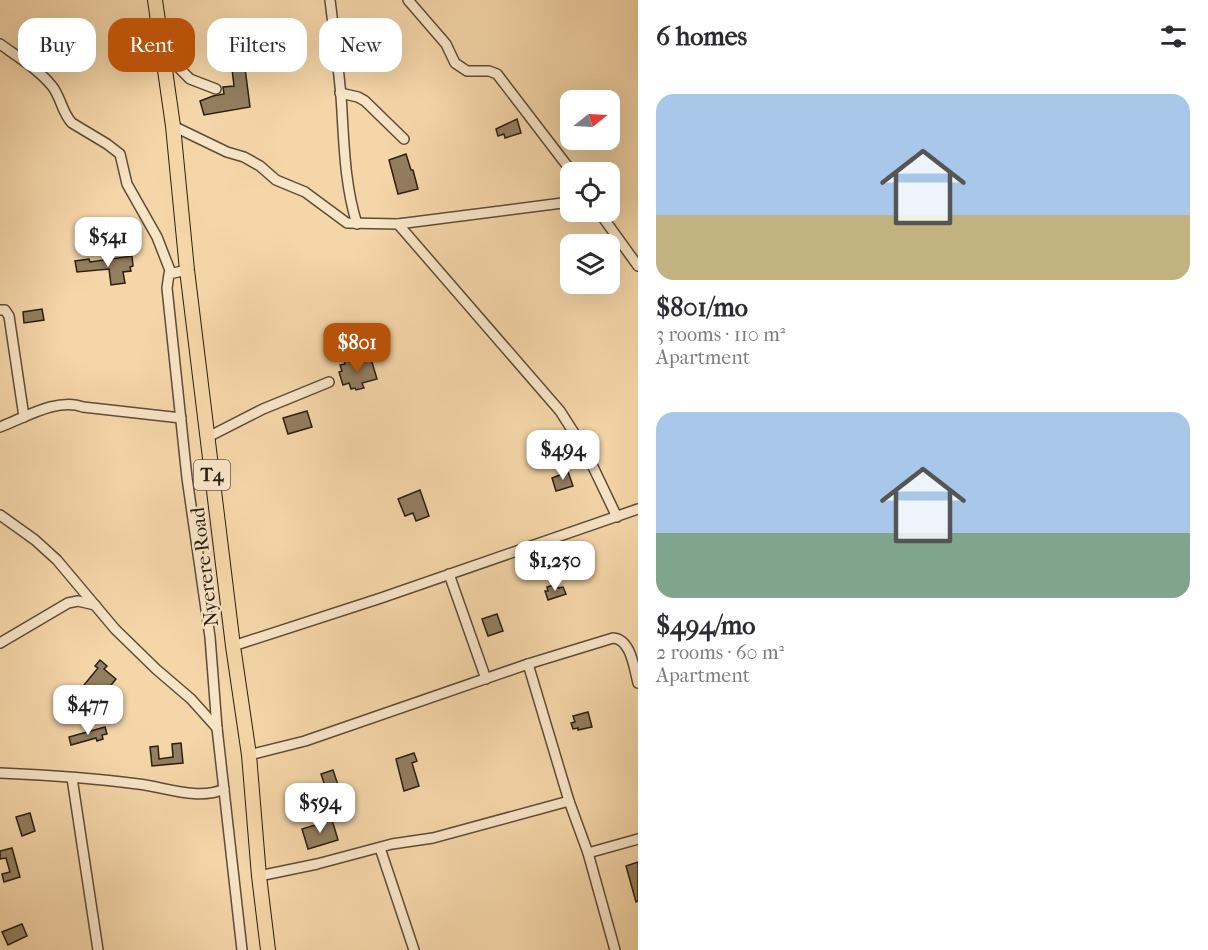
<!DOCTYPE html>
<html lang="en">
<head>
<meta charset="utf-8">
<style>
	:root { --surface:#fff; --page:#f2f2f3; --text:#2b2b33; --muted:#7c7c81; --accent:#b45309 }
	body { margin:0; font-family:"IM FELL French Canon",serif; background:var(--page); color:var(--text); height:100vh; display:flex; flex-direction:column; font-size:22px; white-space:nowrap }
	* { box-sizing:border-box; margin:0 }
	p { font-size:20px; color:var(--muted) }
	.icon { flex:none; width:33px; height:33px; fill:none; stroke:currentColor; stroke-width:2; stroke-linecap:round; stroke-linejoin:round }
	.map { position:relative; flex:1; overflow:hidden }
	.panel { display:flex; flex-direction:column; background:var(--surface); width:570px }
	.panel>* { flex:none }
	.top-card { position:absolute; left:18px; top:18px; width:530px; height:54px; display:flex; gap:12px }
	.needle { width:39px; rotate:72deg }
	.tools { position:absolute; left:560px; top:90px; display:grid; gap:12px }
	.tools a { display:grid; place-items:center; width:60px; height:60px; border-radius:12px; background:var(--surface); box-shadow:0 6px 24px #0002; font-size:30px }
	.price { position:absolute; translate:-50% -51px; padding:0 14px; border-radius:12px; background:#fff; color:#222; font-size:20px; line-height:39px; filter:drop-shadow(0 2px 3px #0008) }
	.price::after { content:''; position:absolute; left:50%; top:36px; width:18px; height:14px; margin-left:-9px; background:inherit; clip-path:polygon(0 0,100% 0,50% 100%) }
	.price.current { background:var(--accent); color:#fff }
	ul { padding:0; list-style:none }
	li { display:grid; align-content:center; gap:12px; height:318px; padding:0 18px }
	li span { display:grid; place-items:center; height:186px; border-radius:18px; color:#555 }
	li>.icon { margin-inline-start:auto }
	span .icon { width:108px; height:108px; fill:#fffc; stroke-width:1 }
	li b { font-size:26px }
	h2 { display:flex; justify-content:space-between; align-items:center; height:72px; padding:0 18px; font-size:26px }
	.pill { padding:0 21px; border-radius:18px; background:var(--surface); box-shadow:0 6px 24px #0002; font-size:21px; line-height:54px }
	.pill.current { background:var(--accent); color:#fff }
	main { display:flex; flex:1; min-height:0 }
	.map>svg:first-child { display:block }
</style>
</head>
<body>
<main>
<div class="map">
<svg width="638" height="950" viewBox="0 0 638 950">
	<rect width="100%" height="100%" fill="#f5d6a9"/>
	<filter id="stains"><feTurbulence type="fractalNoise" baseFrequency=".00333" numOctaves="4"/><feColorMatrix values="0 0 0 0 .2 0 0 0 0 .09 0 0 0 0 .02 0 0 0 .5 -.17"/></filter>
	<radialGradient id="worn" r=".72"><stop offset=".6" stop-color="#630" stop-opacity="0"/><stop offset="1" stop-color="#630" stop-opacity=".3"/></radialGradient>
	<g fill="#937e60" stroke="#291f10" stroke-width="1.5">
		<polygon points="245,68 250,107 204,115 200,101 213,96 224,94 223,87 234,86 232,69"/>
		<polygon points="517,119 521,133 505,138 504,134 498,136 496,129"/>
		<polygon points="406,154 411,170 413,170 418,189 398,194 389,160"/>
		<polygon points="132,256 133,266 130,267 131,271 123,272 125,283 111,285 109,269 77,272 75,261 89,259 90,262"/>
		<polygon points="42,309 44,320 24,323 23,312"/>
		<polygon points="351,358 353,365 371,359 377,379 362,383 364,388 356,390 355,388 351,389 349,383 343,385 339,372 342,371 340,365 345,364 344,360"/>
		<polygon points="307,411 312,427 288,434 283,418"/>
		<polygon points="567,469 573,486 556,491 552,478 560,475 559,471"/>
		<polygon points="420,490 429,516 416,521 413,513 405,516 398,499"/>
		<polygon points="557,584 558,588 563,587 566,594 548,600 545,591 548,591 547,587"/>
		<polygon points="497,614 503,631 488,636 482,619"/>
		<polygon points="100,660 107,666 104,669 116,679 103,695 99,691 91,696 84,685 98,668 95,666"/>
		<polygon points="588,712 592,727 578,730 578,728 573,729 571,723 575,722 573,716"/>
		<polygon points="105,727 107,734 102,735 103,739 97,741 96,738 71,745 69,737"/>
		<polygon points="181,743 183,763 152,766 150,747 158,746 159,759 173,757 172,744"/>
		<polygon points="414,753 417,761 412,763 419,786 404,791 396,759"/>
		<polygon points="333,770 338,785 326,789 321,774"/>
		<polygon points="30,813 35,831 22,836 16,817"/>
		<polygon points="332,820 338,840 308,849 302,829"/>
		<polygon points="12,848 20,877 4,882 2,874 10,872 6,858 0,859 0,851"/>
		<polygon points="638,862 638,901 636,902 626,866"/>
		<polygon points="22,924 27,936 8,945 2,932"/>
	</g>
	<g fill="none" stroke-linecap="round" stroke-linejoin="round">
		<g stroke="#5c4d36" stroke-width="12">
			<g id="minor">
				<path d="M330,0C334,32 338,64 341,96C344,139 344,183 357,224"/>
				<polyline points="408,0 446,44 455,63 467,71 489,71 497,74 572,172"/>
				<path d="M0,44C18,57 38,69 52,86C61,97 62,113 72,123L107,144L120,154L127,184L157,237L171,273"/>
				<polyline points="163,52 190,79 216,89"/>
				<polyline points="340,93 358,97 365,101 404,139"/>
				<polyline points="173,126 227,152 244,157 260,166 276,180 305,192 347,223 398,224 560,411 585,450 617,517"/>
				<polyline points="599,212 638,266"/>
				<polyline points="398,224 570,202"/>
				<polyline points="187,270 169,274 167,288 187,478 210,637 217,728 242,950"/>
				<polyline points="0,310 5,310 9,316 24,417"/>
				<path d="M0,427C24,418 58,397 83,407L181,418"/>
				<polyline points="208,437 263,409 329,382"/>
				<polyline points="0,515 35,540 57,560 115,629 156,669 191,699 217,728"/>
				<polyline points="449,574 486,679"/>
				<polyline points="0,643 68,603 78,601 95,605"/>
				<polyline points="233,646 381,598 638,509"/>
				<polyline points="528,664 569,801 588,853 615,950"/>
				<path d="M249,755L305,741L528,664L613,638C631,639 634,668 638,683"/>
				<path d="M0,773C46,775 93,778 138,784C165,787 198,801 224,789"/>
				<polyline points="72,778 98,950"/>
				<polyline points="380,848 414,950"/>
				<polyline points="588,853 638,839"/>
				<polyline points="259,876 317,864 392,844 433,838 569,801"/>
			</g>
		</g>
		<g stroke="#291f10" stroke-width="16">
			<polyline id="highway" points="155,0 173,126 187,270 233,646 249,755 259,876 268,950"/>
		</g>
		<use href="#minor" stroke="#f8e4c7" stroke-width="9"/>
		<use href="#highway" stroke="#f5d6a9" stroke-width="14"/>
	</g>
	<g text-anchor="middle" stroke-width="4.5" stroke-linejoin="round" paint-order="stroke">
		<rect fill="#f8e4c7" stroke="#675a47" stroke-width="1.5" x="194" y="460" width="36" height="30" rx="4.5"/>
		<g font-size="18" font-weight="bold" fill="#291f10">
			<text x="212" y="481">T4</text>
		</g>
		<g font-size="20" fill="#291f10" stroke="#f8e4c7">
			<text transform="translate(204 567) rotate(-97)" y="7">Nyerere Road</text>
		</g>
	</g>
	<rect width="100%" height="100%" filter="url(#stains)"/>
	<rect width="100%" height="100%" fill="url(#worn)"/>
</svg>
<div class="tools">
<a><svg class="needle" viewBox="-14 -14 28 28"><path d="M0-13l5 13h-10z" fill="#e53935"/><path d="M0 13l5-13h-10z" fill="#7c7c81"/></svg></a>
<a><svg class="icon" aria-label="locate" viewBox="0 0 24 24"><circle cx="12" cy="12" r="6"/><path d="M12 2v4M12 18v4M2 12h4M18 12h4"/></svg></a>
<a><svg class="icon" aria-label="layers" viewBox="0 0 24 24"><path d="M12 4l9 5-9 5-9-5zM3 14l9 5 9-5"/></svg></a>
</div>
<b class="price" style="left:108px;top:268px">$541</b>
<b class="price current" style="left:357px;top:374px">$801</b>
<b class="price" style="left:563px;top:481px">$494</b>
<b class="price" style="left:555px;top:592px">$1,250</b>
<b class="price" style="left:88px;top:736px">$477</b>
<b class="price" style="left:320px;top:834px">$594</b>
<div class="top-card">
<a class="pill">Buy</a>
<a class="pill current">Rent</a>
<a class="pill">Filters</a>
<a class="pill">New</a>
</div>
</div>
<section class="panel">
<h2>6 homes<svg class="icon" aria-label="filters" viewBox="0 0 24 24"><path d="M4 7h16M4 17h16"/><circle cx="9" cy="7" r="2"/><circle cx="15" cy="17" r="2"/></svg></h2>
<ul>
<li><span style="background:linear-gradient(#a9c7e8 65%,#c2b280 0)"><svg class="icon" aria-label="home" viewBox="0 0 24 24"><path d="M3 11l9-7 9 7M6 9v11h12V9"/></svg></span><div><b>$801/mo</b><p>3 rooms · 110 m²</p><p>Apartment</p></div></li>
<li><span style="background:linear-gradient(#a9c7e8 65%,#7fa58c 0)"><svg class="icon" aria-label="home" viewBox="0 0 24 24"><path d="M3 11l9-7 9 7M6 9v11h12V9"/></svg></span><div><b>$494/mo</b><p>2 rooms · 60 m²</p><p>Apartment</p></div></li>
</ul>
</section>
</main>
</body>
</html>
